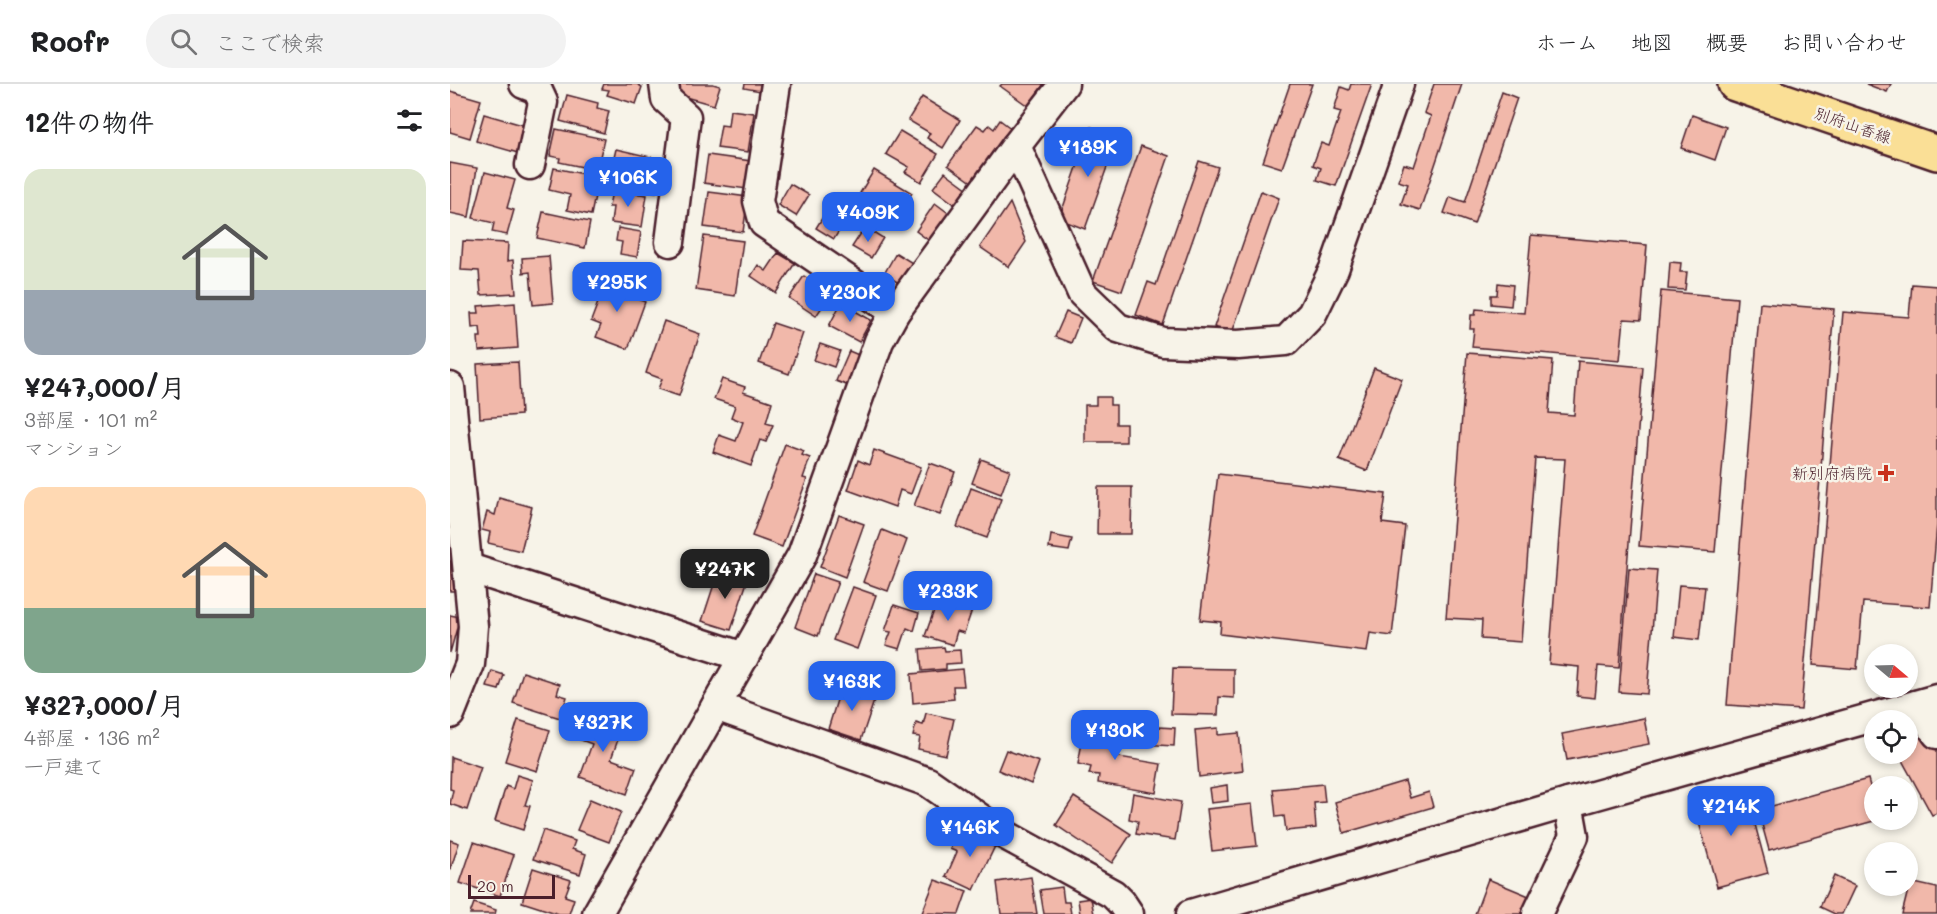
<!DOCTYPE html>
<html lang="ja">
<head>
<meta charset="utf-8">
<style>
	:root { --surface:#fff; --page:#f2f2f2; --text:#202124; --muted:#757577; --line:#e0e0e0; --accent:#2563eb }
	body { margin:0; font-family:Mali,"Klee One",sans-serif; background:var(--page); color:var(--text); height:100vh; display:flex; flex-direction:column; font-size:22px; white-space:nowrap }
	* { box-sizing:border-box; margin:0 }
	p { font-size:20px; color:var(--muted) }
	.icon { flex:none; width:33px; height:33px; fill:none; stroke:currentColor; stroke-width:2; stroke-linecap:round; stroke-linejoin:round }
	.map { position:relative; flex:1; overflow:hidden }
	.drawer { display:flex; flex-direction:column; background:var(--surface); width:450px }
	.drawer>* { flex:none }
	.needle { width:39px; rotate:109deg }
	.buttons { position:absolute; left:1414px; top:560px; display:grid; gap:12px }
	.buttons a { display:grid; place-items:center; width:54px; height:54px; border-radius:50%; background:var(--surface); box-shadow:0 3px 9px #0003; font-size:30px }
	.scale { position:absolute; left:18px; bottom:15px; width:87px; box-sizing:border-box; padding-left:6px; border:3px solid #4a1f2b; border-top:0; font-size:16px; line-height:21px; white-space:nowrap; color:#4a1f2b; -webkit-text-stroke:4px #f7f3e8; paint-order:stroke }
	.price { position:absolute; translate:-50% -51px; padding:0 14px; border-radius:12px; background:var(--accent); color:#fff; font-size:20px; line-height:39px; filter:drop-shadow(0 2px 3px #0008) }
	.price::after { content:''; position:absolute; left:50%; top:36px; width:18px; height:14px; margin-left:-9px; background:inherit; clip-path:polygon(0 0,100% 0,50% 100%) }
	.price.current { background:#222; color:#fff }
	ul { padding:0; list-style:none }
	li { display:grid; align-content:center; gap:12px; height:318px; padding:0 24px }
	li span { display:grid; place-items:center; height:186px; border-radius:18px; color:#555 }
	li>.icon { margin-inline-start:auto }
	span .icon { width:108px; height:108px; fill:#fffc; stroke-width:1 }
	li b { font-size:26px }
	h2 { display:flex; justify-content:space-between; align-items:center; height:72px; padding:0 24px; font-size:26px }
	header { display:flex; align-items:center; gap:36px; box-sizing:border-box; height:84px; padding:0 30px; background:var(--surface); border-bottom:2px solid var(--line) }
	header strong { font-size:28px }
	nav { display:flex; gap:33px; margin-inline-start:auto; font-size:21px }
	.search { width:420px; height:54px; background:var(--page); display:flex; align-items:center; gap:15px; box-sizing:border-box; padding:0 21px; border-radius:33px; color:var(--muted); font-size:22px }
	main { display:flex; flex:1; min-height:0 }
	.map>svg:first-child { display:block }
</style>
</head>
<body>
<header>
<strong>Roofr</strong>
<div class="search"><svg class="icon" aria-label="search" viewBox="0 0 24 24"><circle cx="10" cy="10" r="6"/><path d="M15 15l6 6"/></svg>ここで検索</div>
<nav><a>ホーム</a><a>地図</a><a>概要</a><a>お問い合わせ</a></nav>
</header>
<main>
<section class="drawer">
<h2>12件の物件<svg class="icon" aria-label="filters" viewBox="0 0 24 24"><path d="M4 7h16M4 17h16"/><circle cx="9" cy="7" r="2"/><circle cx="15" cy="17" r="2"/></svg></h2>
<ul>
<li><span style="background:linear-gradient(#dfe7d0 65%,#9aa5b1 0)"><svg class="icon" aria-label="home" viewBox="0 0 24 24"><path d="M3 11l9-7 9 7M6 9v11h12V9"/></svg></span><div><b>¥247,000/月</b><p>3部屋 · 101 m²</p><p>マンション</p></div></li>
<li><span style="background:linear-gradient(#ffd9b3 65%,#7fa58c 0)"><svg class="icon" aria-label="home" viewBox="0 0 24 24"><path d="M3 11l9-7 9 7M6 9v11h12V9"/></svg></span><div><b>¥327,000/月</b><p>4部屋 · 136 m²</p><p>一戸建て</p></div></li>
</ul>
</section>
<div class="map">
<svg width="1487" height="830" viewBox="0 0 1487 830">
	<rect width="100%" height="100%" fill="#f7f3e8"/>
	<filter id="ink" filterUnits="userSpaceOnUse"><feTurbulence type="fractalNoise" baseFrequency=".0167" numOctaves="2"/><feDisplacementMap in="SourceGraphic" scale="12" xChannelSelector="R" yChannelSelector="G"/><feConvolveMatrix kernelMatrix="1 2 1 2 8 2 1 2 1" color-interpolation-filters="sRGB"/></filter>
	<g filter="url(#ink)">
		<g fill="#f1b8aa" stroke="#4a1f2b" stroke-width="1.5">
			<polygon points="154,0 187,0 192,3 186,20 157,11 159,6 152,5"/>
			<polygon points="227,0 263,0 270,2 264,21 228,11"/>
			<polygon points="295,0 312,0 310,7 294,4"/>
			<polygon points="552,0 594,0 578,22 550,2"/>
			<polygon points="840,0 862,0 832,84 813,78"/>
			<polygon points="901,0 922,0 886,102 867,96 871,84 863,81 871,59 879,62 891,28 884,26 891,3 899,6"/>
			<polygon points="984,0 1012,0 970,126 951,120 958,100 948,97 954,80 964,83 981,32 974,29"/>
			<polygon points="1416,0 1441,0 1437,8"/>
			<polygon points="0,7 31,16 20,54 0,48"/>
			<polygon points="1052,8 1067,14 1024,140 994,129 1000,113 1015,118"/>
			<polygon points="117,11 148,19 147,24 159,27 154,49 110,37"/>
			<polygon points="472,13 510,36 493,64 477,54 480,49 458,36"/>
			<polygon points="280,26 304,29 298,68 267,64 271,41 278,42"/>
			<polygon points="34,30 76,42 68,69 26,57"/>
			<polygon points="1242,31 1276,43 1265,76 1231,64"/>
			<polygon points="550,36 567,49 530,104 498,81 527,41 535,46 539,41 544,45"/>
			<polygon points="641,43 668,52 635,145 609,135"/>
			<polygon points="106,45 154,55 147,86 109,78 110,74 100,72"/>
			<polygon points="450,47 488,70 471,98 455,88 459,83 436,70"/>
			<polygon points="691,62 719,72 672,207 643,197"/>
			<polygon points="166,65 205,74 201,94 208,96 206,108 177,102 179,94 160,91"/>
			<polygon points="258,71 301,77 297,105 254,99"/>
			<polygon points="749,77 768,83 713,241 686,231 698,198 706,201"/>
			<polygon points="0,79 27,84 19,133 0,129"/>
			<polygon points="104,84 149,93 141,131 117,126 120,111 99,106"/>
			<polygon points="424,86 462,109 445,137 429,127 432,122 410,109"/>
			<polygon points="35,88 65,96 57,124 64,126 57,151 42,148 44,139 23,134"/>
			<polygon points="495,88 526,111 515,128 483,104"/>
			<polygon points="340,100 359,111 346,132 328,121"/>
			<polygon points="162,106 197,111 192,143 161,139 163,123 159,123"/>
			<polygon points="811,107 829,114 782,249 764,243"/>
			<polygon points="259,108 298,113 293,148 254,143"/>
			<polygon points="485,119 505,134 485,161 466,147"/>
			<polygon points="560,119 576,158 559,183 530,163"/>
			<polygon points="379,123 397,134 384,155 366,144"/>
			<polygon points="93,128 140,138 135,164 87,154"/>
			<polygon points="415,143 433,154 421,174 402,163"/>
			<polygon points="168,144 191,148 187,173 170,170 172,158 166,157"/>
			<polygon points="1081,151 1197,161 1191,236 1174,235 1170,276 1022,263 1024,245 1020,245 1021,231 1025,231 1026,225 1074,229"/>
			<polygon points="254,152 293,157 285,212 246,206"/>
			<polygon points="13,157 58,159 57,177 63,176 66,209 31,211 29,187 11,186"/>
			<polygon points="328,169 345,179 326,209 301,192 308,181 316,187"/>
			<polygon points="446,169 464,180 452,201 434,190"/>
			<polygon points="99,172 103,219 83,221 80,188 73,189 72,174"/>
			<polygon points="1220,178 1231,179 1230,188 1237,188 1235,206 1218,205"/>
			<polygon points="158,192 182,200 178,211 195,218 178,265 146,253 151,241 141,237"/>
			<polygon points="354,192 381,210 366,232 339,214"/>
			<polygon points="1048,199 1063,201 1061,222 1041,220 1041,211 1047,211"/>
			<polygon points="1462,200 1487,202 1487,440 1480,523 1413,518 1407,585 1363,581 1393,228 1459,233"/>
			<polygon points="1211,207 1287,214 1265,468 1189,462"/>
			<polygon points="65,219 68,264 29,267 28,253 31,253 30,243 22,244 21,229 29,229 28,222"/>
			<polygon points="391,219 421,236 409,258 379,242"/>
			<polygon points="1310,219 1384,225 1351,626 1277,621"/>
			<polygon points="616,228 631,234 621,259 605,253"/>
			<polygon points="214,237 250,250 229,312 208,305 212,295 196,289"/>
			<polygon points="323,239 353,249 339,290 309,279"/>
			<polygon points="370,260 390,267 384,283 364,276"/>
			<polygon points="399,267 411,272 399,302 386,297"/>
			<polygon points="1017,269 1103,276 1099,329 1124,331 1128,277 1193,283 1169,584 1148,582 1145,614 1127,612 1129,583 1099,580 1115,375 1085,374 1071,558 1031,555 1032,536 996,534"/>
			<polygon points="68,278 71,331 30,334 27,280"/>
			<polygon points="924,284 952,295 917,387 889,376"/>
			<polygon points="272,295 295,303 293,308 322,318 316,339 323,341 316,358 310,356 301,382 263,368 269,351 286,357 293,338 281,333 285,322 264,315"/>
			<polygon points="646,313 660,313 660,321 666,321 666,340 676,340 676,358 635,358 635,321 646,321"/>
			<polygon points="335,360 354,367 352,371 360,374 353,394 357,395 332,463 302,452"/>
			<polygon points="424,366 471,383 461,410 450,406 445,423 398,406 408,376 419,381"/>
			<polygon points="531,375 560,386 551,410 522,399"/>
			<polygon points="480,379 505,388 490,431 464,422"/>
			<polygon points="768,390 936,410 932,439 955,442 942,552 920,549 917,568 770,550 771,538 750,536"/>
			<polygon points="648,403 682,403 681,450 647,450"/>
			<polygon points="521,404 551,415 537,454 507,443"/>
			<polygon points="49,414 82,423 71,467 38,459 40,448 32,446 37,428 45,431"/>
			<polygon points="389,431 414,440 395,493 370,483"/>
			<polygon points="432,446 457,456 438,507 413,498"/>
			<polygon points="601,451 622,455 619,467 599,464"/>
			<polygon points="0,477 5,477 6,507 0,507"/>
			<polygon points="1179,484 1207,486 1197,610 1169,608"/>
			<polygon points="269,485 298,495 281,546 252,537"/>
			<polygon points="364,490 388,498 368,552 345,543"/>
			<polygon points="1229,501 1255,503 1249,556 1224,553"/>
			<polygon points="403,503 426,511 407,565 383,556"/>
			<polygon points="488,515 522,526 514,549 507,547 503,561 475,552"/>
			<polygon points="444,521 469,529 464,547 457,544 450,565 436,561 441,548 435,547"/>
			<polygon points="0,531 10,533 0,569"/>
			<polygon points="494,563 495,567 510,566 511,579 496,580 496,585 472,587 470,565"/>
			<polygon points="398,584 420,592 416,604 394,597"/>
			<polygon points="723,584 784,585 784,614 769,613 768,631 721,630"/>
			<polygon points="512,585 514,602 503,602 504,615 463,619 461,590"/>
			<polygon points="42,587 54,591 49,606 37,603"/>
			<polygon points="73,588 110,600 107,610 117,613 110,634 63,619"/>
			<polygon points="392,600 426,611 411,656 378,645"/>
			<polygon points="133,627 173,642 161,675 186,684 177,710 130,693 142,660 123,653"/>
			<polygon points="476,629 504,635 496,671 468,665 470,653 463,652 466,639 473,641"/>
			<polygon points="1194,634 1199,660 1117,676 1112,650"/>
			<polygon points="68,636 100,646 87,687 55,677"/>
			<polygon points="636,637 668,643 663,672 711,680 706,709 648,699 649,691 639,690 641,683 628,680"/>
			<polygon points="675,641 725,644 724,662 674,659"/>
			<polygon points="768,644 768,651 789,649 793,687 749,693 745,646"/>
			<polygon points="1479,648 1487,663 1487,729 1482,731 1448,669 1458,669 1458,659"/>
			<polygon points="556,666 589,678 581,700 548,686"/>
			<polygon points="1,673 31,683 17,726 0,720 3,706 0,705"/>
			<polygon points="67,691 83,696 75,721 80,722 73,746 45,737 56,702 63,705"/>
			<polygon points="1418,695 1423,713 1425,712 1425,735 1431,735 1319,766 1308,726"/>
			<polygon points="955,697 960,714 979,708 983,723 894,749 885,718"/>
			<polygon points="873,700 875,718 864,719 866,744 836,747 834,732 826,733 823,705"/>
			<polygon points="777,701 778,717 761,719 759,704"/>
			<polygon points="1295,703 1318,789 1267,803 1243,717"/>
			<polygon points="683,709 731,718 725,756 686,750 688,737 679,735"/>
			<polygon points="624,713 681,750 662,779 606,741"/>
			<polygon points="140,715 171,728 159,758 127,746"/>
			<polygon points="802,720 807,762 762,767 757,725"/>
			<polygon points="510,743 546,760 524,806 496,793 507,768 500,765"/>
			<polygon points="93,746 125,757 122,765 136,770 130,790 83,775"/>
			<polygon points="0,756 9,759 0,787"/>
			<polygon points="24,758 64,771 50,812 10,799"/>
			<polygon points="83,784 121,796 115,812 124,815 119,830 109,830 72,818"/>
			<polygon points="1384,792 1405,802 1392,830 1385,830 1370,823"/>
			<polygon points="581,793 587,830 551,830 547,798"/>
			<polygon points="1038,795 1079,812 1072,830 1025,830"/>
			<polygon points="485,796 517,807 509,830 472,829"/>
			<polygon points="1460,798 1487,804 1487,830 1452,830"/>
			<polygon points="612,803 614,818 619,818 621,830 594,830 590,806"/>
			<polygon points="641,814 644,830 630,830 628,816"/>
			<polygon points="24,819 46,826 45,830 20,830"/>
		</g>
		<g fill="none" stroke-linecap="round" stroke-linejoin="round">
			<g stroke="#4a1f2b" stroke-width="33">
				<g id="minor">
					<polyline points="74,0 87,5 93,18 80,81"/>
					<polyline points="214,0 216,15 236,33 220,158"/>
					<polyline points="326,0 308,117 314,139 445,228"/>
					<polyline points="566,62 632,209 668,244 713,258 788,261 836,257 862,230 884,185 949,0"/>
					<polyline points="0,303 23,542 20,580 0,630"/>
					<polyline points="19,484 294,573"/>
					<polyline points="1466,621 1487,650"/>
					<polyline points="266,622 478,698 548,747 663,810 671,818 679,830"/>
					<polyline points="147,830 352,471 429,257 445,228 566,62 614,0"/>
					<polyline points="741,830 1118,719 1487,615"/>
					<polyline points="1087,830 1124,752 1118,719"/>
				</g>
			</g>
			<g stroke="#4a1f2b" stroke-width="38">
				<polyline id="major" points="1285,0 1487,69"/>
			</g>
			<use href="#minor" stroke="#f7f3e8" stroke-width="28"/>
			<use href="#major" stroke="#fadf96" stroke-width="33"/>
		</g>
	</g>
	<path fill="#c8321e" stroke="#f7f3e8" stroke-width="2" d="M1433 380h6v6h6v6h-6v6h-6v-6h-6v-6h6z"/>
	<g text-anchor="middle" stroke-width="5" stroke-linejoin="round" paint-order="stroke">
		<g font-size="16" fill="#4a1f2b" stroke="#f7f3e8">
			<text transform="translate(1403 41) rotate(19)" y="6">別府山香線</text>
		</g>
		<g font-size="16" fill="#4a1f2b" stroke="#f7f3e8" text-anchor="end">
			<text x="1422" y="395">新別府病院</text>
		</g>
	</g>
</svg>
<div class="buttons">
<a><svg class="needle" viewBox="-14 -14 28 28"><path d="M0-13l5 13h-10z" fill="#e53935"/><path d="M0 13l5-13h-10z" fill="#757577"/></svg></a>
<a><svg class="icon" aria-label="locate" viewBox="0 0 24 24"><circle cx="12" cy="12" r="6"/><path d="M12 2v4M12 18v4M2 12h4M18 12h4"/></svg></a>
<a>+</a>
<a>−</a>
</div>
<div class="scale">20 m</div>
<b class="price" style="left:638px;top:94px">¥189K</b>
<b class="price" style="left:178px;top:124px">¥106K</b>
<b class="price" style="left:418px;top:159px">¥409K</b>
<b class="price" style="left:167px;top:229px">¥295K</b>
<b class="price" style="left:400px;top:239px">¥230K</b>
<b class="price current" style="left:275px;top:516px">¥247K</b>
<b class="price" style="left:498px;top:538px">¥233K</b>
<b class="price" style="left:402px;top:628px">¥163K</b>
<b class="price" style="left:153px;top:669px">¥327K</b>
<b class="price" style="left:665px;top:677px">¥130K</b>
<b class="price" style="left:1281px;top:753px">¥214K</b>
<b class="price" style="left:520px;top:774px">¥146K</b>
</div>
</main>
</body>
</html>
